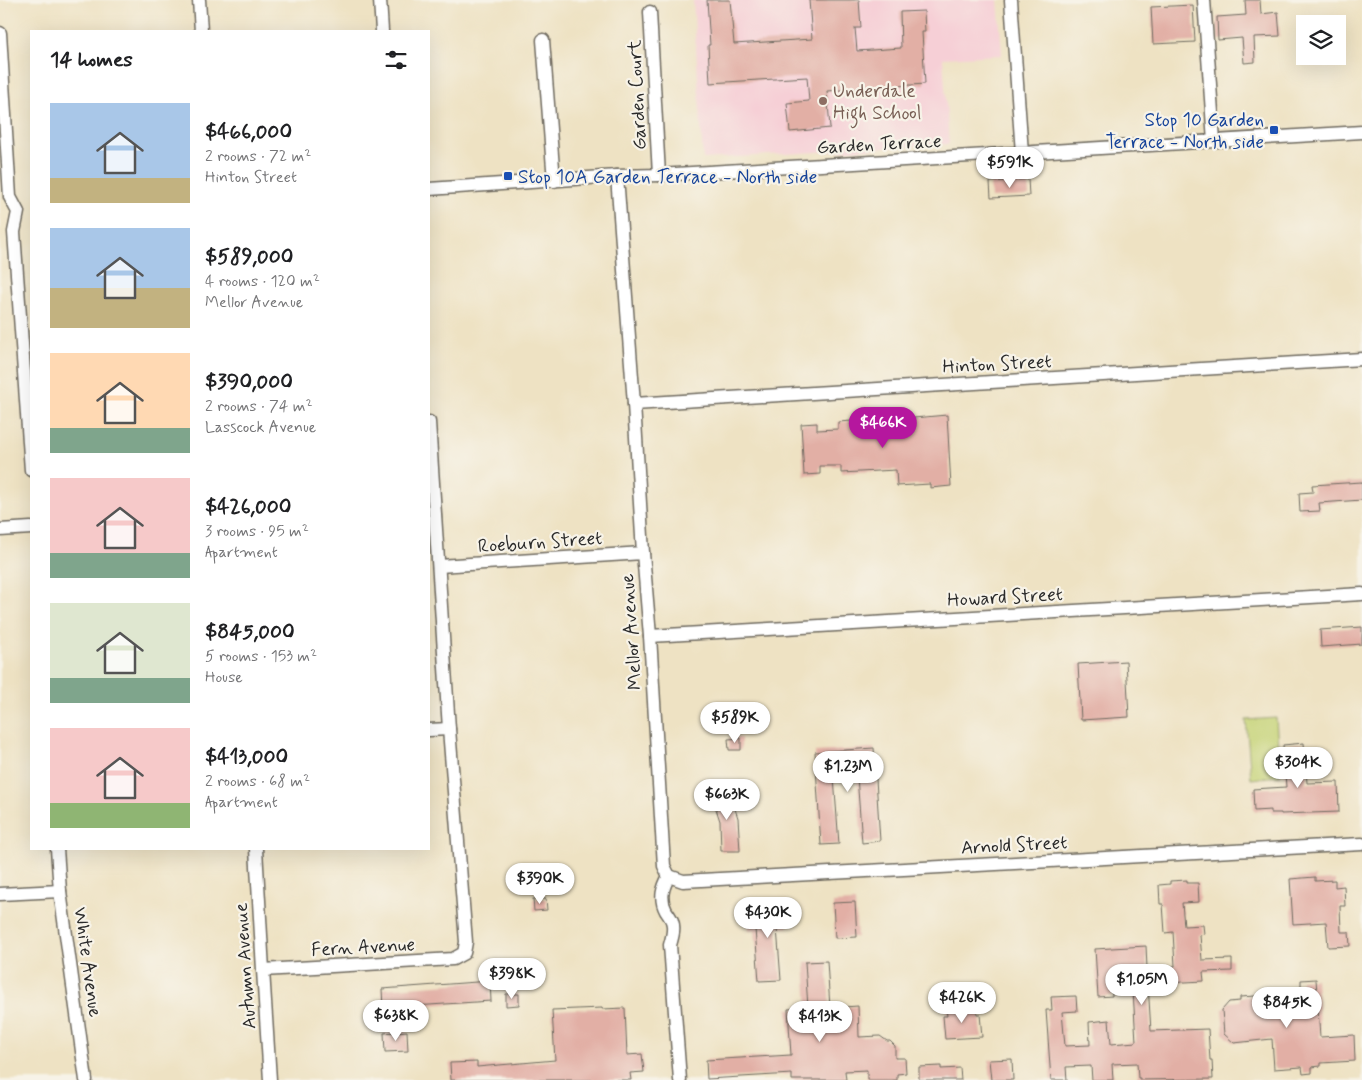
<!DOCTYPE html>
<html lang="en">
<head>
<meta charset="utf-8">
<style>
	:root { --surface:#fff; --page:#f2f2f2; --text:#202124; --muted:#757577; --accent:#b5179e }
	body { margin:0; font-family:Mynerve,sans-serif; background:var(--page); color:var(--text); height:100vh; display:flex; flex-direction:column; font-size:19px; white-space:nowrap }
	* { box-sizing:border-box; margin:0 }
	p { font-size:16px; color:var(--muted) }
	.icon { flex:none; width:28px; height:28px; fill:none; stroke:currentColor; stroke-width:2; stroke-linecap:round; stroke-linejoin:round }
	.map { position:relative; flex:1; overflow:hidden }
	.panel { position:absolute; left:30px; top:30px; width:400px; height:820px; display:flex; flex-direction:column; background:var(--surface); border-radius:0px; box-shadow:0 5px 20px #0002 }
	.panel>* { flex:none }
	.tools { position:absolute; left:1296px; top:15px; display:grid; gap:10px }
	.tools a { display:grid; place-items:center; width:50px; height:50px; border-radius:0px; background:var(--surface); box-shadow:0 5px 20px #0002; font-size:25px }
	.price { position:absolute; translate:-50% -42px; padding:0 11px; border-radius:18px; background:#fff; color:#222; font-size:16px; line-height:32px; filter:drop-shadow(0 1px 2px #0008) }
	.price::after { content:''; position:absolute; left:50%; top:30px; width:15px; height:11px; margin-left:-8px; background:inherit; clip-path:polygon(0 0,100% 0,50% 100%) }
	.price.current { background:var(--accent); color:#fff }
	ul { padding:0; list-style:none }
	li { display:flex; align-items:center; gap:15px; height:125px; padding:0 20px }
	li span { display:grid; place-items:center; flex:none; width:140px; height:100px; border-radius:0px; color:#555 }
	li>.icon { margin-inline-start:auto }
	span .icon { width:60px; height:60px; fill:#fffc; stroke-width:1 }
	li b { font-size:21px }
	h2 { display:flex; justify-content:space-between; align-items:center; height:60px; padding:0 20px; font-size:21px }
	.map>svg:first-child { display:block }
</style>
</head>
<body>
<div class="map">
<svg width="1362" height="1080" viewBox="0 0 1362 1080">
	<rect width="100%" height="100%" fill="#f7f3e8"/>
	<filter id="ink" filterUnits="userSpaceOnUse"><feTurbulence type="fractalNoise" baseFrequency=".02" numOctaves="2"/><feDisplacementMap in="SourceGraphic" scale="10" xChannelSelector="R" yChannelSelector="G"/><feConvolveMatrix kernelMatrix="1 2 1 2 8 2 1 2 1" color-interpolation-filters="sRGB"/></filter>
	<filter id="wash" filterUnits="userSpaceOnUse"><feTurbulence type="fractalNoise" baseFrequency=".0096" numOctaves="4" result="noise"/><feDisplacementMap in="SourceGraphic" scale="20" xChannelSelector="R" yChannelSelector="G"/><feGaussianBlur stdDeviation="1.12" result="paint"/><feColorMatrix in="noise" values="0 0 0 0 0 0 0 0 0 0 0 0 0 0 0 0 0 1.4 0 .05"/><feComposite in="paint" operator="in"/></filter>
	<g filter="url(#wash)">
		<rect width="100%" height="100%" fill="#eee2c3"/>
		<polygon fill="#f6cfd6" points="693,0 998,0 1002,55 943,58 949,144 703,159"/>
		<polygon fill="#c4d273" stroke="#787e4f" points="1276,718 1280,776 1251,779 1246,720"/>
		<g id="blocks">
			<g fill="#e2afa5">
				<polygon points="707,0 730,0 734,44 812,39 809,0 859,0 861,28 855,28 857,51 901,48 900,12 924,11 925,32 922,32 925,84 827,91 830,128 790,132 787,103 809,101 807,77 710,83 708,45 710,45"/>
				<polygon points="1245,0 1260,0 1261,14 1278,12 1280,36 1254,37 1255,62 1244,63 1242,38 1218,40 1217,17 1246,15"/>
				<polygon points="1193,5 1195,42 1153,44 1151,7"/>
				<polygon points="1028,179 1029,196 991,198 990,182"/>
				<polygon points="947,415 951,486 930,488 930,484 897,486 896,470 841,473 841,466 820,466 820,474 804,475 801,424 817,423 817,430 838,429 838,422 880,419 880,421"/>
				<polygon points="1362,482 1362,500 1319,503 1320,511 1300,512 1299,493 1313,492 1312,485"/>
				<polygon points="1362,627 1362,644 1321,647 1320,630"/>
				<polygon points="1126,661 1129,717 1081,720 1078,664"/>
				<polygon points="741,738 741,750 729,750 728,739"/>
				<polygon points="1304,743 1307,783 1338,782 1339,812 1281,814 1281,813 1271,813 1271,810 1254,811 1253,789 1286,787 1283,745"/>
				<polygon points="874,748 880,841 862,843 856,763 833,765 839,844 821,845 815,752"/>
				<polygon points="728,788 738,818 740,851 721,851 720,821 711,794"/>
				<polygon points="1315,877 1315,881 1335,880 1335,887 1344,886 1345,906 1340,906 1341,932 1349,932 1350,946 1328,947 1326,922 1293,924 1290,879"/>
				<polygon points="1187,880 1187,883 1198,883 1199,902 1182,903 1184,926 1203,925 1204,934 1200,935 1202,960 1232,959 1232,971 1203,972 1204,981 1148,984 1151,1031 1208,1029 1210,1060 1212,1060 1213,1079 1140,1080 1140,1078 1138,1078 1137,1063 1112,1064 1113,1080 1092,1080 1091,1066 1066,1067 1067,1080 1051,1080 1046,1010 1052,1010 1051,997 1076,996 1077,1011 1062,1012 1065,1046 1090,1045 1089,1022 1109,1020 1111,1044 1136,1042 1133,990 1112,991 1112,996 1098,997 1095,949 1146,946 1147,968 1175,966 1173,932 1165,933 1163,904 1160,904 1159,885 1170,884 1170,881"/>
				<polygon points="533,899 546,899 547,910 534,911"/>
				<polygon points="855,902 857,937 835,938 833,903"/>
				<polygon points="787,905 788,927 777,928 781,980 759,981 755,929 749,930 747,908"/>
				<polygon points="827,961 830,1008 858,1006 859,1037 880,1036 887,1041 890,1041 895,1046 895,1058 905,1058 906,1073 897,1074 897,1080 867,1080 867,1070 845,1071 846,1080 792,1080 792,1074 707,1079 706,1060 791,1055 788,1009 808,1008 805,962"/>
				<polygon points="1316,979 1320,1037 1354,1035 1355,1061 1321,1063 1321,1066 1312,1067 1312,1073 1303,1074 1302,1067 1274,1069 1272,1039 1234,1043 1224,1034 1222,1010 1229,1002 1240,1001 1240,997 1301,993 1301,980"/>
				<polygon points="490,981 491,1001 383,1008 382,989"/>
				<polygon points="506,994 519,994 519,1005 506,1006"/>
				<polygon points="976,1007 977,1014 980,1014 982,1037 945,1039 943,1016 947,1016 946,1009"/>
				<polygon points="602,1008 602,1009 625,1008 627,1055 642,1054 644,1072 630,1073 631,1080 451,1080 450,1063 477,1062 477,1067 555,1060 552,1010"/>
				<polygon points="407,1031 408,1051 385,1052 384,1033"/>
				<polygon points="1012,1059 1013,1080 991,1080 989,1060"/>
				<polygon points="941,1066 941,1069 960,1068 961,1080 919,1080 919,1067"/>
			</g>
		</g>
	</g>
	<g filter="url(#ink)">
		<use href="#blocks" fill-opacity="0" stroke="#6f6b60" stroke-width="1"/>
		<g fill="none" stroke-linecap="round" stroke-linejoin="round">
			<g stroke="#6f6b60" stroke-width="15">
				<g id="minor">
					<polyline points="199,0 201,31"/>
					<polyline points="380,0 382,31"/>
					<polyline points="1011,0 1022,153"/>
					<polyline points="1204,0 1214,141"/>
					<polyline points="650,12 659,175"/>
					<polyline points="0,33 10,197 18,212 14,232 31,470"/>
					<polyline points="543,40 554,181"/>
					<path d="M617,176L634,404L643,553L650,636L664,866L669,876C663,887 659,898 666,911C668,914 671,918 672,921C675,929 672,938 670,945L680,1080"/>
					<polyline points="429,189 617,176 659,175 1362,132"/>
					<polyline points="634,404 1362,359"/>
					<polyline points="0,530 31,528"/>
					<polyline points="439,566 643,553"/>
					<polyline points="650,636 1362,594"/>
					<polyline points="429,730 449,729"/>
					<polyline points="57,849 60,891 86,1080"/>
					<polyline points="256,849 263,970 270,1080"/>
					<polyline points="669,876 683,881 1362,844"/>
					<polyline points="0,894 60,891"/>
					<polyline points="263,970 453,959 464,953 466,942 449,729 429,422"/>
				</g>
			</g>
			<use href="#minor" stroke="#fff" stroke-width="12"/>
		</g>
	</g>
	<circle fill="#8d6e63" stroke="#f7f3e8" stroke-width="2" cx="823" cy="101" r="5"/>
	<g fill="#1a4fb4" stroke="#f7f3e8" stroke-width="2">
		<rect x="1269" y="125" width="10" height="10" rx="2.5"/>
		<rect x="503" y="171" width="10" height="10" rx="2.5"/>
	</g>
	<g text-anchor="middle" stroke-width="4.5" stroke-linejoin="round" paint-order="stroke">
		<g font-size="19" fill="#785e54" stroke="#f7f3e8" text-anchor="start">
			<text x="833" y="97">Underdale<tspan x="833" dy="22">High School</tspan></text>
		</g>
		<g font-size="19" fill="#2b2b2b" stroke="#f7f3e8">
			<text transform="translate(636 95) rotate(-93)" y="7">Garden Court</text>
			<text transform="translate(879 143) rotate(-3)" y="7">Garden Terrace</text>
			<text transform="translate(997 363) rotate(-3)" y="7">Hinton Street</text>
			<text transform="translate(540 541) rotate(-4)" y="7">Roeburn Street</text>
			<text transform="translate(1005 596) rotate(-3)" y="7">Howard Street</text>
			<text transform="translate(630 632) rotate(-94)" y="7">Mellor Avenue</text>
			<text transform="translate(1014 844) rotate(-3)" y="7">Arnold Street</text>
			<text transform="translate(363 946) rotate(-3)" y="7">Fern Avenue</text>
			<text transform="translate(89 962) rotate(82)" y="7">White Avenue</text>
			<text transform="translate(244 966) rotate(-94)" y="7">Autumn Avenue</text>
		</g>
		<g font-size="19" fill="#164399" stroke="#f7f3e8" text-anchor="end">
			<text x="1264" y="126">Stop 10 Garden<tspan x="1264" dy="22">Terrace - North side</tspan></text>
			<text x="518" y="183" text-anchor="start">Stop 10A Garden Terrace - North side</text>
		</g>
	</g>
</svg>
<div class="tools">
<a><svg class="icon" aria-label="layers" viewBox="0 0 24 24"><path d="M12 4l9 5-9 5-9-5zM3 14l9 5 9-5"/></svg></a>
</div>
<b class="price" style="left:1010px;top:189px">$591K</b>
<b class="price current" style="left:883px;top:449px">$466K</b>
<b class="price" style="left:735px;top:744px">$589K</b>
<b class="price" style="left:1298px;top:789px">$304K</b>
<b class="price" style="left:848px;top:793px">$1.23M</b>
<b class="price" style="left:727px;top:821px">$663K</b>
<b class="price" style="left:540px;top:905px">$390K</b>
<b class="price" style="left:768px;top:939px">$430K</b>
<b class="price" style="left:512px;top:1000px">$398K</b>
<b class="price" style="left:1142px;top:1006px">$1.05M</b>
<b class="price" style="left:962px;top:1024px">$426K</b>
<b class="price" style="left:1287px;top:1029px">$845K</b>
<b class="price" style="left:396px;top:1042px">$638K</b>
<b class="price" style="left:820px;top:1043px">$413K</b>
<section class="panel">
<h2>14 homes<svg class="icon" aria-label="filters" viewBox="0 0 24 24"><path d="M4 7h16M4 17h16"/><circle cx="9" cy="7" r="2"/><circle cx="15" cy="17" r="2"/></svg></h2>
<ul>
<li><span style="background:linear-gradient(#a9c7e8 75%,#c2b280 0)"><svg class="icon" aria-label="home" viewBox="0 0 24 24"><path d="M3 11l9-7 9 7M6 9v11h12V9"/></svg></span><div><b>$466,000</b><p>2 rooms · 72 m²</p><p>Hinton Street</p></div></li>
<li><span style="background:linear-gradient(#a9c7e8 60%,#c2b280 0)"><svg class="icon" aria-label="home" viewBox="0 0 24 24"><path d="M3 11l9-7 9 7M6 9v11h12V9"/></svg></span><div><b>$589,000</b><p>4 rooms · 120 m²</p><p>Mellor Avenue</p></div></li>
<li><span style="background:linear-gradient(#ffd9b3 75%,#7fa58c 0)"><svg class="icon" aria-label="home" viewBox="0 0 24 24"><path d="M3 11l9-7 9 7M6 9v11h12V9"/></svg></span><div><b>$390,000</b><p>2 rooms · 74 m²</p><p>Lasscock Avenue</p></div></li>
<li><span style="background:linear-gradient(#f6c9c9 75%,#7fa58c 0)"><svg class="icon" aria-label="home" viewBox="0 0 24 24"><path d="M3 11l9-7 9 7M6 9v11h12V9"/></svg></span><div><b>$426,000</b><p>3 rooms · 95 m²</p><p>Apartment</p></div></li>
<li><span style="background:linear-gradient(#dfe7d0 75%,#7fa58c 0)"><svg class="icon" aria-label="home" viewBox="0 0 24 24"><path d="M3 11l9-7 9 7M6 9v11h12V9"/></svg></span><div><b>$845,000</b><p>5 rooms · 153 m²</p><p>House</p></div></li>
<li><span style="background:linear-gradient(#f6c9c9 75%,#8fb573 0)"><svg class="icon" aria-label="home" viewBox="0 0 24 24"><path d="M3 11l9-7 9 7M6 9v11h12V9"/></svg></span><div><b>$413,000</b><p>2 rooms · 68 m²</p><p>Apartment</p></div></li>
</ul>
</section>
</div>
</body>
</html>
